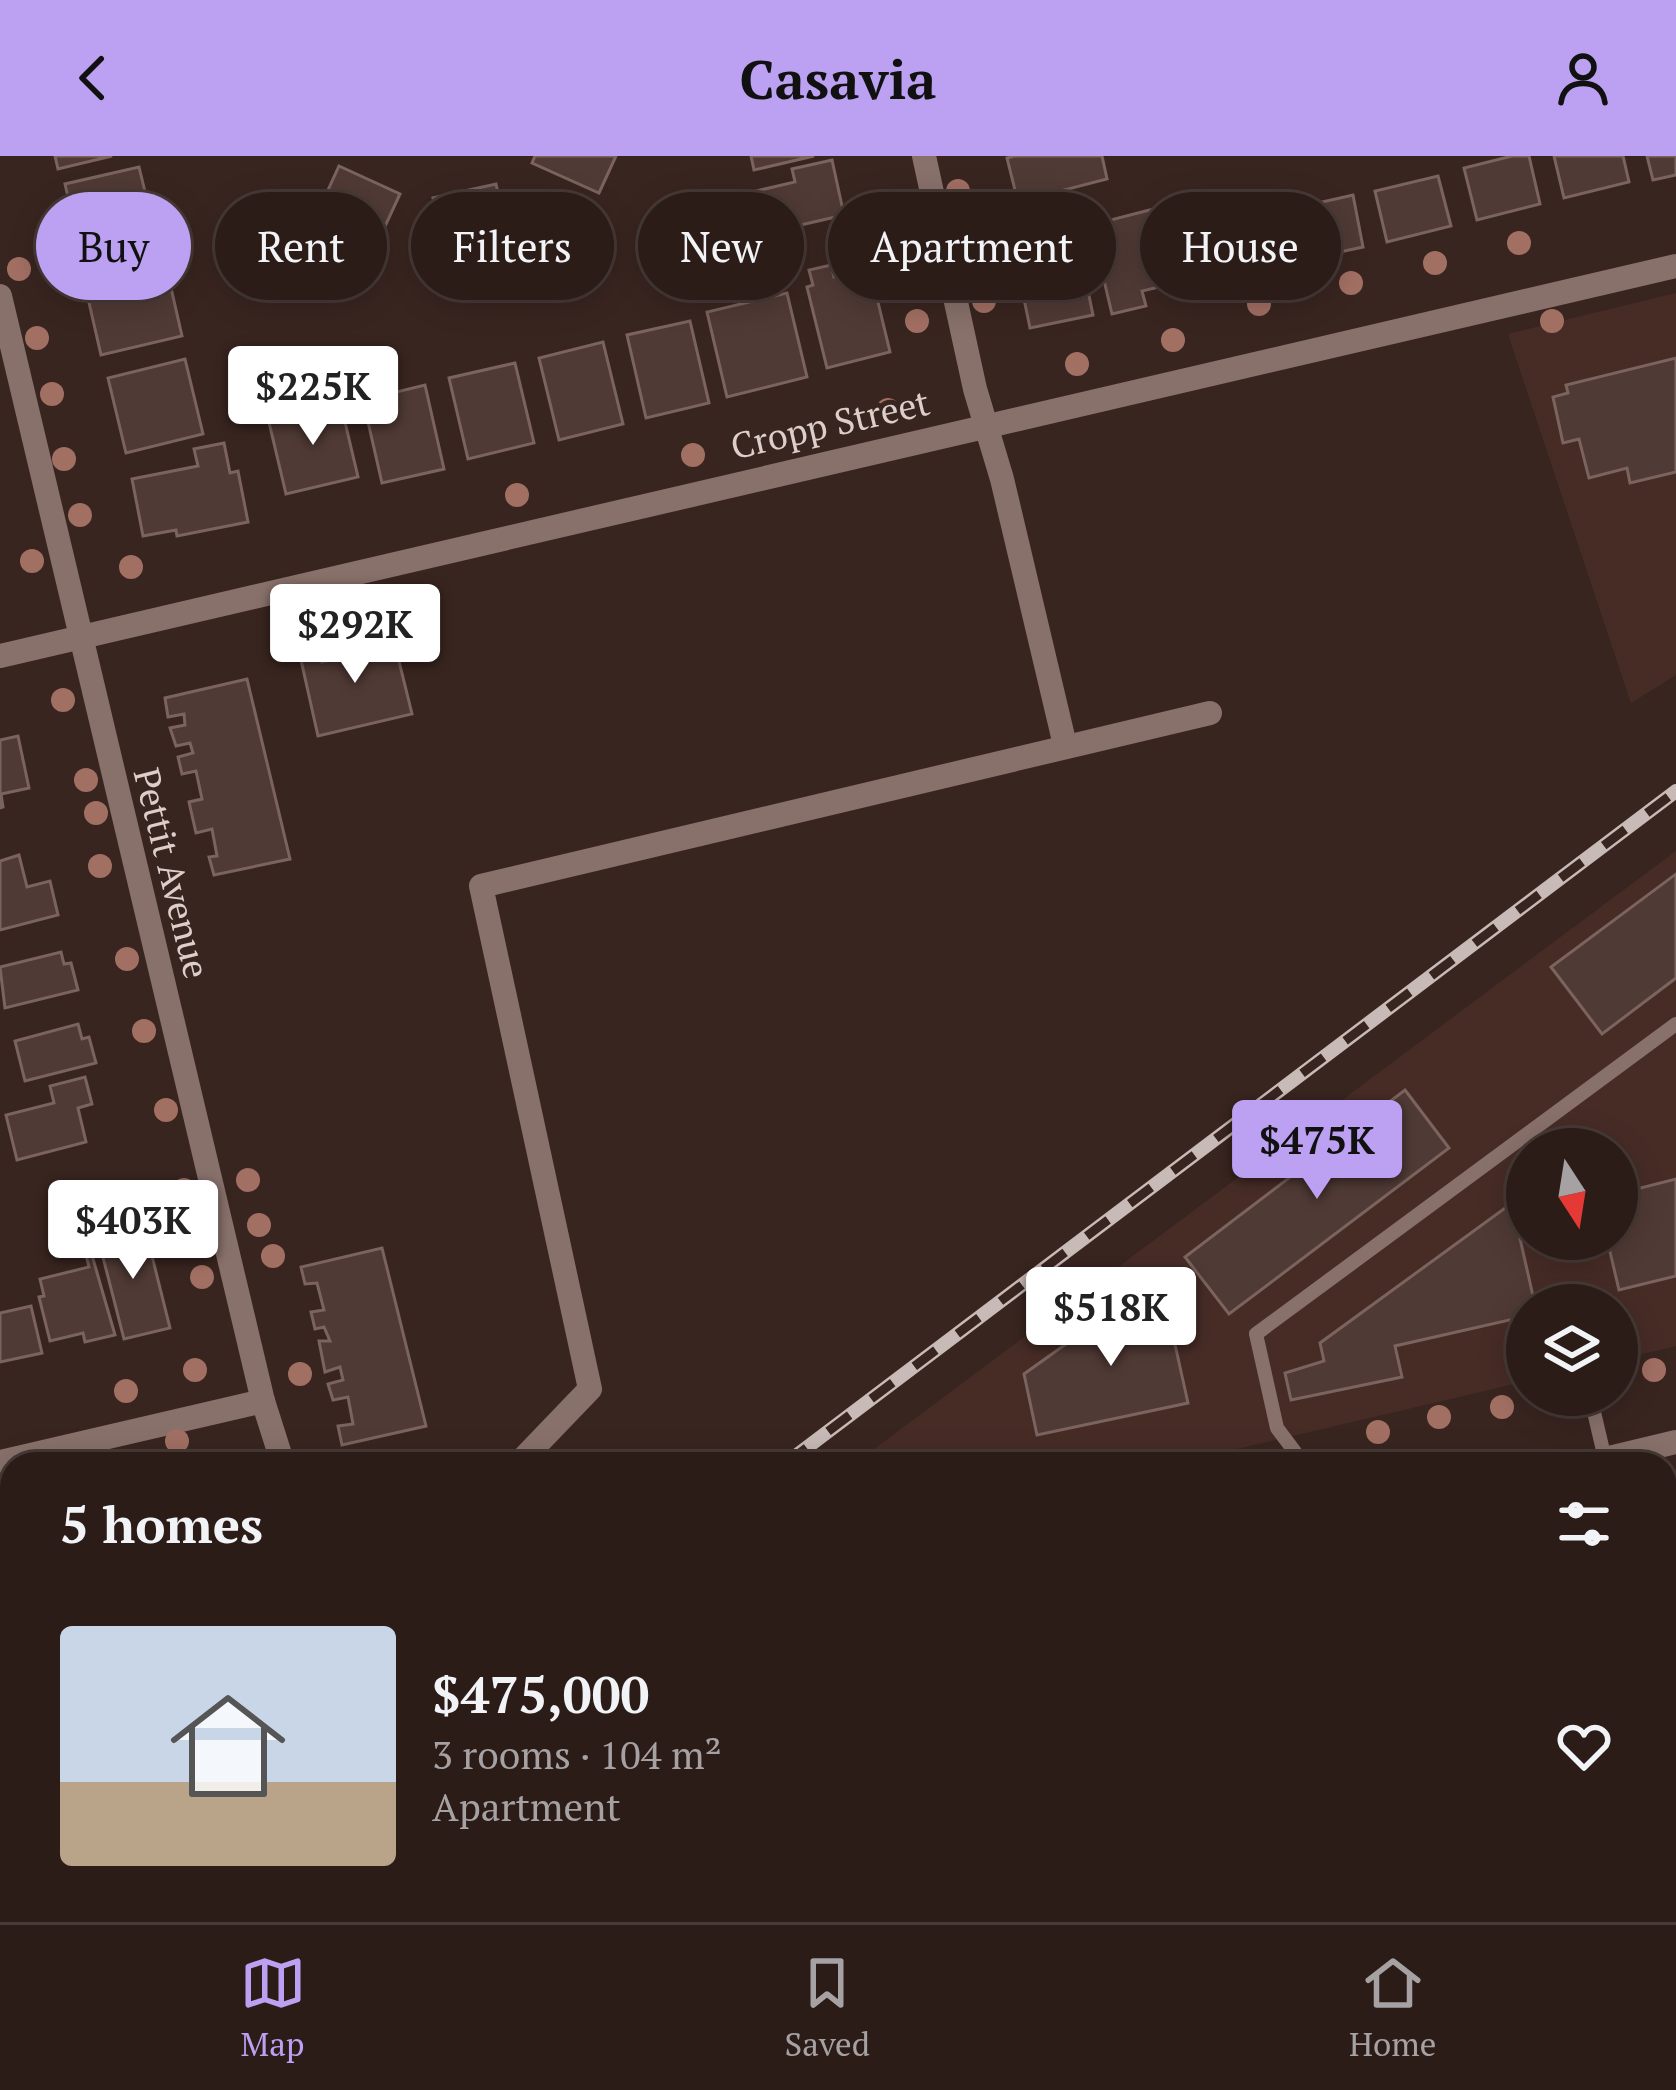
<!DOCTYPE html>
<html lang="en">
<head>
<meta charset="utf-8">
<style>
	:root { --surface:#2b1c18; --page:#372925; --text:#f1f3f6; --muted:#a6a1a2; --line:#473a37; --accent:#bca0f2 }
	body { margin:0; font-family:"PT Serif",serif; background:var(--page); color:var(--text); height:100vh; display:flex; flex-direction:column; font-size:45px; white-space:nowrap }
	* { box-sizing:border-box; margin:0 }
	p { font-size:39px; color:var(--muted) }
	.icon { flex:none; width:66px; height:66px; fill:none; stroke:currentColor; stroke-width:2; stroke-linecap:round; stroke-linejoin:round }
	.map { position:relative; flex:1; overflow:hidden }
	.details { position:absolute; left:0px; top:1296px; width:1677px; height:471px; display:flex; flex-direction:column; background:var(--surface); border-radius:36px 36px 0 0; box-shadow:0 6px 30px #0003,0 0 0 3px var(--line) }
	.details>* { flex:none }
	.banner { position:absolute; left:36px; top:36px; width:1605px; height:108px; display:flex; gap:24px }
	.needle { width:78px; rotate:168deg }
	.controls { position:absolute; left:1506px; top:972px; display:grid; gap:24px }
	.controls a { display:grid; place-items:center; width:132px; height:132px; border-radius:50%; background:var(--surface); box-shadow:0 6px 30px #0003,0 0 0 3px var(--line); font-size:60px }
	.price { position:absolute; translate:-50% -102px; padding:0 27px; border-radius:12px; background:#fff; color:#222; font-size:39px; line-height:78px; filter:drop-shadow(0 3px 6px #0008) }
	.price::after { content:''; position:absolute; left:50%; top:72px; width:36px; height:27px; margin-left:-18px; background:inherit; clip-path:polygon(0 0,100% 0,50% 100%) }
	.price.current { background:var(--accent); color:#111 }
	ul { padding:0; list-style:none }
	li { display:flex; align-items:center; gap:36px; height:300px; padding:0 60px }
	li span { display:grid; place-items:center; flex:none; width:336px; height:240px; border-radius:12px; color:#555 }
	li>.icon { margin-inline-start:auto }
	span .icon { width:144px; height:144px; fill:#fffc; stroke-width:1 }
	li b { font-size:51px }
	h2 { display:flex; justify-content:space-between; align-items:center; height:144px; padding:0 60px; font-size:51px }
	.pill { padding:0 42px; border-radius:54px; background:var(--surface); box-shadow:0 6px 30px #0003,0 0 0 3px var(--line); font-size:42px; line-height:108px }
	.pill.current { background:var(--accent); color:#111 }
	header { display:flex; justify-content:space-between; align-items:center; height:156px; padding:0 60px; background:var(--accent); color:#111; font-size:54px; font-weight:600 }
	.menu { display:flex; justify-content:space-around; align-items:center; height:168px; border-top:3px solid var(--line); background:var(--surface); font-size:33px; color:var(--muted) }
	.menu a { display:grid; justify-items:center; gap:6px }
	.menu .current { color:var(--accent) }
	.map>svg:first-child { display:block }
</style>
</head>
<body>
<header><svg class="icon" aria-label="back" viewBox="0 0 24 24"><path d="M15 5l-7 7 7 7"/></svg>Casavia<svg class="icon" aria-label="person" viewBox="0 0 24 24"><circle cx="12" cy="8" r="4"/><path d="M4 21q1-7 8-7t8 7"/></svg></header>
<div class="map">
<svg width="1676" height="1766" viewBox="0 0 1676 1766">
	<rect width="100%" height="100%" fill="#392520"/>
	<g fill="#472c26" fill-rule="evenodd">
		<polygon points="1676,137 1676,519 1631,547 1508,178"/>
		<path d="M1676,695V1190L1617,1204V1149H1527V1225L1173,1308H854ZM1527,993H1617V1083H1527Z"/>
		<polygon points="1676,1362 1676,1766 573,1766 570,1755 1665,1755 1665,1365"/>
	</g>
	<g fill="#503a35" stroke="#7b635e" stroke-width="3">
		<polygon points="55,0 112,0 58,13"/>
		<polygon points="535,0 616,0 599,37 532,7"/>
		<polygon points="751,0 814,0 754,14"/>
		<polygon points="1014,0 1102,0 1107,23 1018,46 1007,2"/>
		<polygon points="1512,0 1529,0 1540,48 1477,64 1464,12"/>
		<polygon points="1554,0 1623,0 1629,26 1564,42"/>
		<polygon points="1647,0 1676,0 1676,19 1653,24"/>
		<polygon points="832,4 844,59 766,77 756,35 795,26 792,13"/>
		<polygon points="339,10 400,38 369,105 308,78"/>
		<polygon points="139,11 158,89 83,106 65,28"/>
		<polygon points="1438,20 1451,70 1387,86 1375,35"/>
		<polygon points="496,28 508,80 523,77 527,98 450,116 433,42"/>
		<polygon points="1353,39 1363,91 1298,105 1287,54"/>
		<polygon points="1157,52 1176,127 1142,135 1146,150 1112,158 1098,99 1103,98 1095,68"/>
		<polygon points="1261,60 1273,112 1209,128 1196,75"/>
		<polygon points="1076,76 1093,159 1030,172 1013,90"/>
		<polygon points="831,109 834,121 870,113 890,196 827,212 807,131 813,129 809,114"/>
		<polygon points="166,110 182,180 101,199 85,129"/>
		<polygon points="787,137 807,221 727,241 707,156"/>
		<polygon points="690,165 709,247 646,262 627,179"/>
		<polygon points="603,186 623,268 559,284 539,202"/>
		<polygon points="1676,202 1676,316 1630,327 1627,312 1589,322 1579,283 1563,287 1553,241 1568,237 1566,229"/>
		<polygon points="185,203 203,278 126,297 108,222"/>
		<polygon points="515,207 534,287 468,303 449,222"/>
		<polygon points="425,229 444,313 382,327 363,244"/>
		<polygon points="340,245 358,321 286,338 268,262"/>
		<polygon points="224,287 230,317 238,315 248,366 177,380 176,374 143,380 132,323 198,310 194,293"/>
		<polygon points="392,477 412,558 318,580 299,495 319,493 322,506 333,503 330,489 348,486 352,498 377,493 374,481"/>
		<polygon points="247,523 290,703 214,719 209,701 217,700 212,673 196,677 189,646 202,643 196,615 182,618 178,601 193,597 190,587 176,590 170,572 185,569 184,558 168,561 165,542"/>
		<polygon points="18,580 29,632 1,638 3,651 0,652 0,584"/>
		<polygon points="19,699 27,731 50,725 58,759 0,774 0,705"/>
		<polygon points="1676,718 1676,822 1602,878 1551,811"/>
		<polygon points="61,796 64,808 71,807 78,834 5,852 0,811"/>
		<polygon points="78,868 82,883 89,881 96,907 25,925 15,885"/>
		<polygon points="85,921 92,948 78,952 86,986 17,1004 6,959 54,947 50,930"/>
		<polygon points="1405,934 1449,992 1229,1158 1185,1101"/>
		<polygon points="1676,1023 1676,1120 1619,1134 1607,1083 1617,1083 1617,1038"/>
		<polygon points="1512,1047 1535,1149 1527,1149 1527,1160 1395,1190 1402,1221 1291,1244 1285,1217 1324,1205 1320,1187"/>
		<polygon points="138,1068 146,1097 151,1096 170,1172 124,1183 97,1078"/>
		<polygon points="89,1089 115,1179 85,1186 83,1177 50,1185 39,1141 44,1140 40,1123 89,1111 84,1091"/>
		<polygon points="382,1092 426,1270 342,1289 338,1270 353,1268 348,1241 333,1244 328,1228 343,1224 340,1211 325,1216 319,1185 330,1185 324,1171 315,1173 311,1156 324,1154 317,1127 305,1128 301,1111"/>
		<polygon points="1160,1121 1188,1247 1037,1279 1024,1218"/>
		<polygon points="31,1150 42,1197 0,1206 0,1157"/>
		<polygon points="0,1395 12,1434 12,1445 0,1448"/>
	</g>
	<g fill="none" stroke-linecap="round" stroke-linejoin="round">
		<g stroke="#89716b" stroke-width="14">
			<polyline points="1590,1239 1605,1303"/>
			<polyline points="1298,1308 1295,1296 1277,1272 1256,1178 1676,868"/>
			<polyline points="1665,1678 1676,1675"/>
			<polyline points="1278,1766 1326,1755"/>
		</g>
		<g stroke="#89716b" stroke-width="24">
			<polyline points="924,0 975,233 1002,323 1065,589"/>
			<polyline points="0,140 263,1245 283,1308"/>
			<polyline points="0,500 1676,110"/>
			<polyline points="0,1306 263,1245"/>
			<polyline points="518,1308 590,1233 481,730 1210,557"/>
			<polyline points="445,1755 450,1766"/>
			<polyline points="349,1766 354,1755"/>
		</g>
		<g stroke="#89716b" stroke-width="24">
			<polyline points="1584,1308 1676,1286"/>
			<polyline points="0,1690 12,1687"/>
		</g>
		<g stroke="#c8bab6" stroke-width="14">
			<g id="rail">
				<polyline points="785,1308 1676,635"/>
				<polyline points="178,1766 193,1755"/>
			</g>
		</g>
		<use href="#rail" stroke="#392520" stroke-width="9" stroke-dasharray="27" stroke-linecap="butt"/>
	</g>
	<g fill="#a26f63">
		<circle cx="958" cy="35" r="12"/>
		<circle cx="1519" cy="87" r="12"/>
		<circle cx="1435" cy="107" r="12"/>
		<circle cx="19" cy="113" r="12"/>
		<circle cx="1351" cy="127" r="12"/>
		<circle cx="984" cy="145" r="12"/>
		<circle cx="1259" cy="148" r="12"/>
		<circle cx="917" cy="165" r="12"/>
		<circle cx="1552" cy="165" r="12"/>
		<circle cx="37" cy="182" r="12"/>
		<circle cx="1173" cy="184" r="12"/>
		<circle cx="1077" cy="208" r="12"/>
		<circle cx="52" cy="238" r="12"/>
		<circle cx="888" cy="254" r="12"/>
		<circle cx="693" cy="299" r="12"/>
		<circle cx="64" cy="303" r="12"/>
		<circle cx="517" cy="339" r="12"/>
		<circle cx="80" cy="359" r="12"/>
		<circle cx="32" cy="405" r="12"/>
		<circle cx="131" cy="411" r="12"/>
		<circle cx="63" cy="544" r="12"/>
		<circle cx="86" cy="624" r="12"/>
		<circle cx="96" cy="657" r="12"/>
		<circle cx="100" cy="710" r="12"/>
		<circle cx="127" cy="803" r="12"/>
		<circle cx="144" cy="875" r="12"/>
		<circle cx="166" cy="954" r="12"/>
		<circle cx="248" cy="1024" r="12"/>
		<circle cx="184" cy="1034" r="12"/>
		<circle cx="259" cy="1069" r="12"/>
		<circle cx="273" cy="1100" r="12"/>
		<circle cx="202" cy="1121" r="12"/>
		<circle cx="195" cy="1214" r="12"/>
		<circle cx="1654" cy="1214" r="12"/>
		<circle cx="300" cy="1218" r="12"/>
		<circle cx="126" cy="1235" r="12"/>
		<circle cx="1502" cy="1251" r="12"/>
		<circle cx="1439" cy="1261" r="12"/>
		<circle cx="1378" cy="1276" r="12"/>
		<circle cx="177" cy="1285" r="12"/>
	</g>
	<g text-anchor="middle" stroke-width="10" stroke-linejoin="round" paint-order="stroke">
		<g font-size="36" fill="#dccecb" stroke="#392520">
			<text transform="translate(830 268) rotate(-13)" y="13">Cropp Street</text>
			<text transform="translate(172 717) rotate(76)" y="13">Pettit Avenue</text>
		</g>
	</g>
</svg>
<div class="controls">
<a><svg class="needle" viewBox="-14 -14 28 28"><path d="M0-13l5 13h-10z" fill="#e53935"/><path d="M0 13l5-13h-10z" fill="#a6a1a2"/></svg></a>
<a><svg class="icon" aria-label="layers" viewBox="0 0 24 24"><path d="M12 4l9 5-9 5-9-5zM3 14l9 5 9-5"/></svg></a>
</div>
<b class="price" style="left:313px;top:292px">$225K</b>
<b class="price" style="left:355px;top:530px">$292K</b>
<b class="price current" style="left:1317px;top:1046px">$475K</b>
<b class="price" style="left:133px;top:1126px">$403K</b>
<b class="price" style="left:1111px;top:1213px">$518K</b>
<div class="banner">
<a class="pill current">Buy</a>
<a class="pill">Rent</a>
<a class="pill">Filters</a>
<a class="pill">New</a>
<a class="pill">Apartment</a>
<a class="pill">House</a>
</div>
<section class="details">
<h2>5 homes<svg class="icon" aria-label="filters" viewBox="0 0 24 24"><path d="M4 7h16M4 17h16"/><circle cx="9" cy="7" r="2"/><circle cx="15" cy="17" r="2"/></svg></h2>
<ul>
<li><span style="background:linear-gradient(#c9d6e8 65%,#b9a48a 0)"><svg class="icon" aria-label="home" viewBox="0 0 24 24"><path d="M3 11l9-7 9 7M6 9v11h12V9"/></svg></span><div><b>$475,000</b><p>3 rooms · 104 m²</p><p>Apartment</p></div><svg class="icon" aria-label="heart" viewBox="0 0 24 24"><path d="M12 20l-8-8c-3-5 5-10 8-4 3-6 11-1 8 4z"/></svg></li>
</ul>
</section>
</div>
<nav class="menu">
<a class="current"><svg class="icon" aria-label="map" viewBox="0 0 24 24"><path d="M3 6l6-2 6 2 6-2v14l-6 2-6-2-6 2zM9 4v14M15 6v14"/></svg>Map</a>
<a><svg class="icon" aria-label="saved" viewBox="0 0 24 24"><path d="M7 4h10v16l-5-4-5 4z"/></svg>Saved</a>
<a><svg class="icon" aria-label="home" viewBox="0 0 24 24"><path d="M3 11l9-7 9 7M6 9v11h12V9"/></svg>Home</a>
</nav>
</body>
</html>
